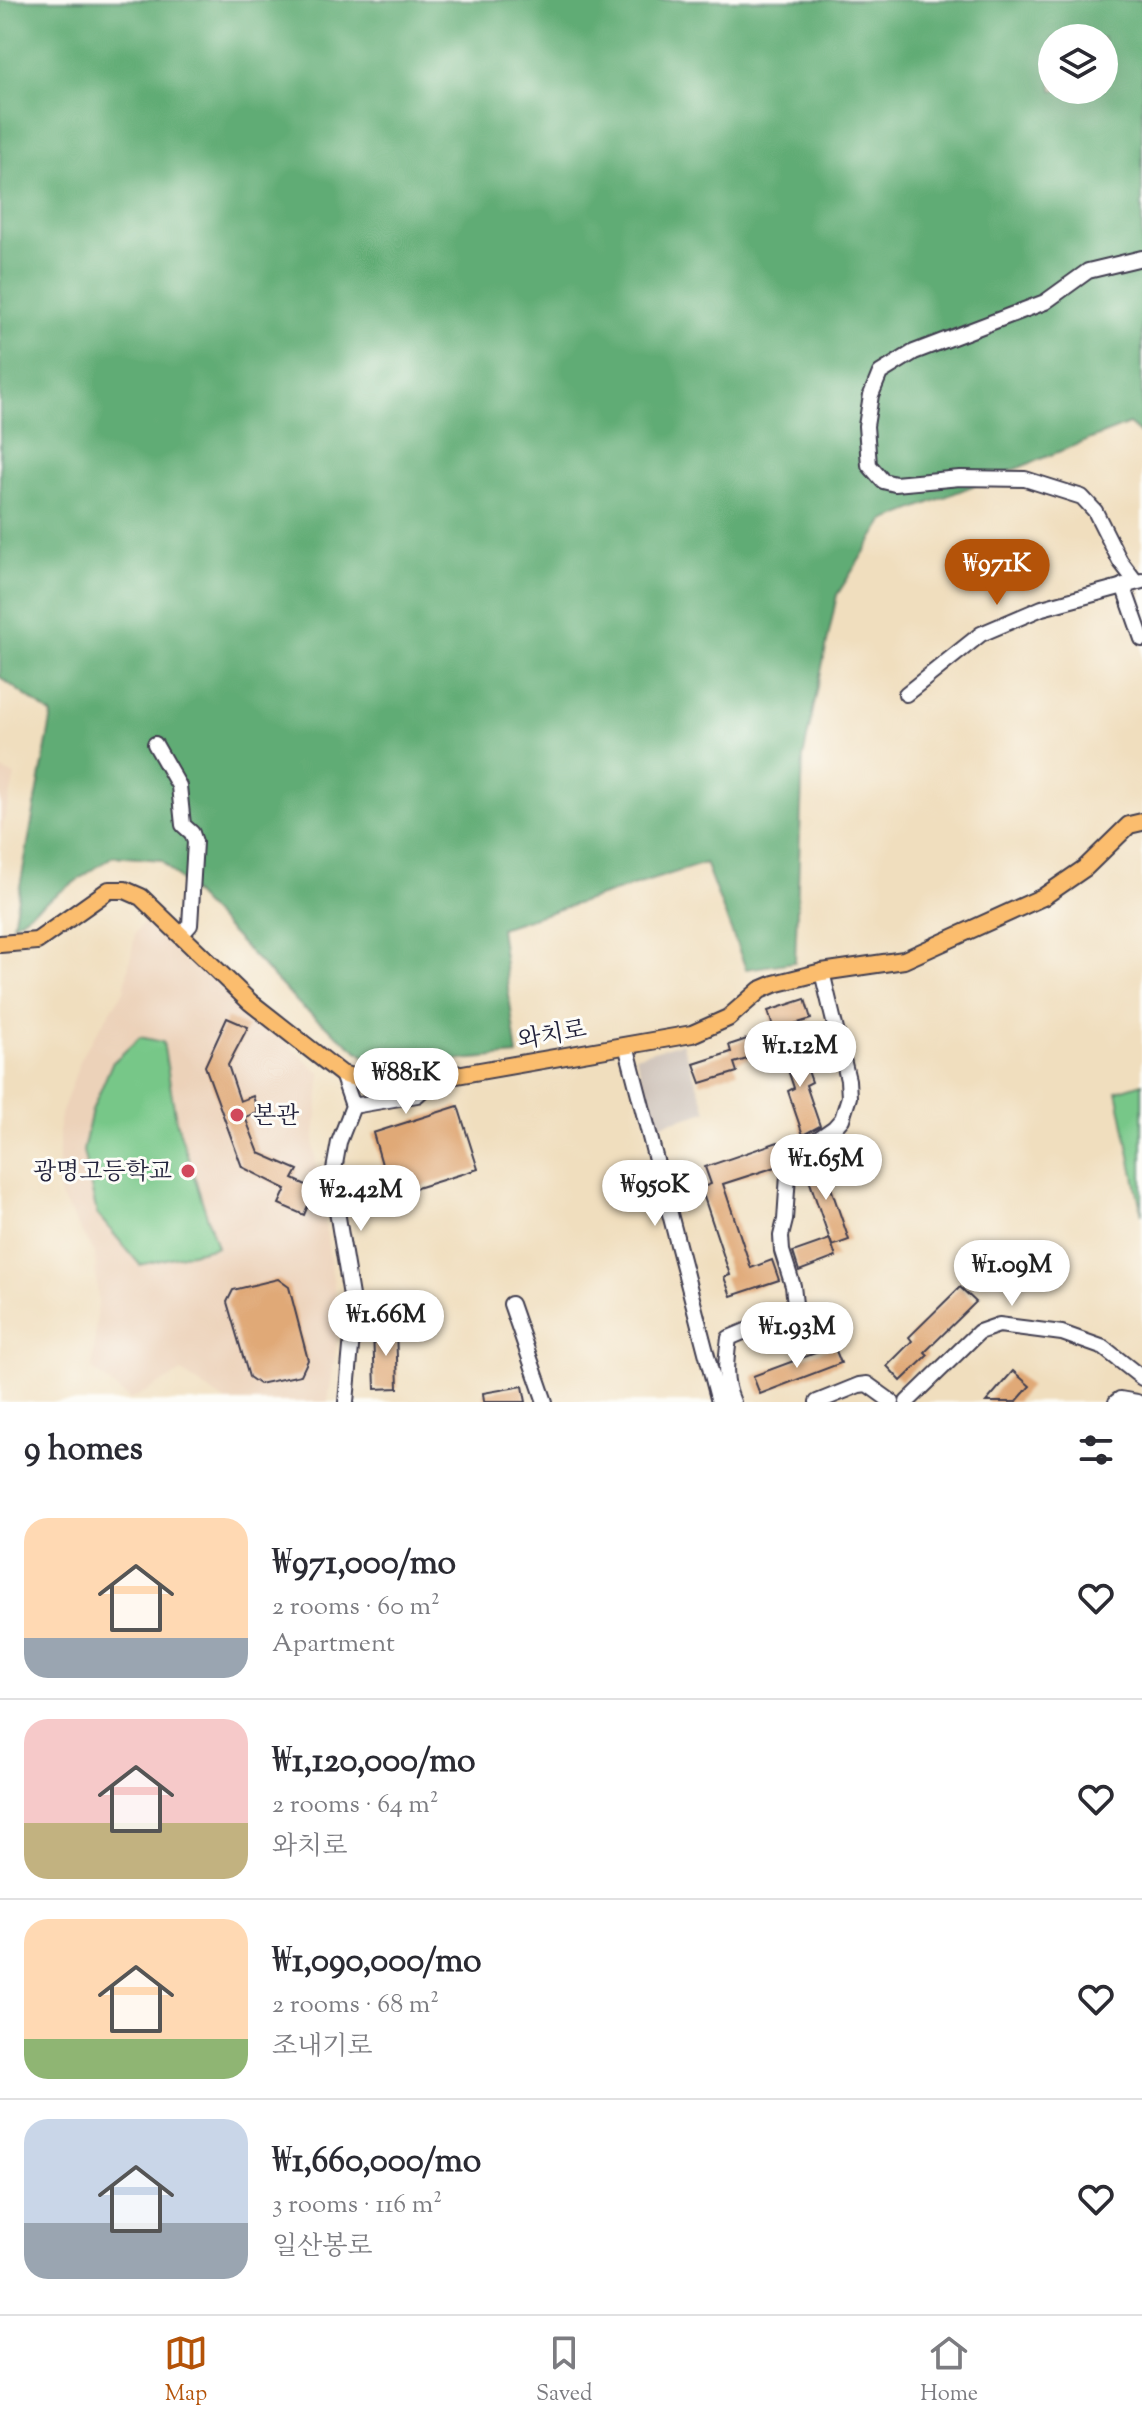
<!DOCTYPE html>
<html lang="en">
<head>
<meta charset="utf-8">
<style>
	:root { --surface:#fff; --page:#f2f2f3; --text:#2b2b33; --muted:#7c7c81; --line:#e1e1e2; --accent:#b45309 }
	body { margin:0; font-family:"Sorts Mill Goudy","Noto Serif KR",serif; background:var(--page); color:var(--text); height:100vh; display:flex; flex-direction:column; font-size:30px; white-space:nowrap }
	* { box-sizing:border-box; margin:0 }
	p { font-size:26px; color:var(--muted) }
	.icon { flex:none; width:44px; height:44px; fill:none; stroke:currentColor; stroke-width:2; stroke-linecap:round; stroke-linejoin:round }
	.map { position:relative; height:1402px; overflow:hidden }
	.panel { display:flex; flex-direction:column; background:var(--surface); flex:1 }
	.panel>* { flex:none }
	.tools { position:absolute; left:1038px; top:24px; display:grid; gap:16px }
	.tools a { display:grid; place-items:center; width:80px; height:80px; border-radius:50%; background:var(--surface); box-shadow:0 8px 32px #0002; font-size:40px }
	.price { position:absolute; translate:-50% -68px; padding:0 18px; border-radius:28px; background:#fff; color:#222; font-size:26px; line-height:52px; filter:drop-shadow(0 2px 4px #0008) }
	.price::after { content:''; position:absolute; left:50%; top:48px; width:24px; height:18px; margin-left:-12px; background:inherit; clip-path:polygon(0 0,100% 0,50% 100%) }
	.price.active { background:var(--accent); color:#fff }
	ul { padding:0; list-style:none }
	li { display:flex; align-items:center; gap:24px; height:200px; padding:0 24px }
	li+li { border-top:2px solid var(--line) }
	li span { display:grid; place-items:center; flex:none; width:224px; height:160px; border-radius:24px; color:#555 }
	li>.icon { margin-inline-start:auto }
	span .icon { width:96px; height:96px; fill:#fffc; stroke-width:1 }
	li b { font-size:34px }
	h2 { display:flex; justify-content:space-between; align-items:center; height:96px; padding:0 24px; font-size:34px }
	.tab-bar { display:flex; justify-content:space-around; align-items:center; height:112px; border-top:2px solid var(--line); background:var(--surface); font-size:22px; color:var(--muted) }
	.tab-bar a { display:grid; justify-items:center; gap:4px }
	.tab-bar .active { color:var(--accent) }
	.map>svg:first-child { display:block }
</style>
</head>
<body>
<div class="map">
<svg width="1142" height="1402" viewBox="0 0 1142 1402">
	<rect width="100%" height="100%" fill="#fdfcf7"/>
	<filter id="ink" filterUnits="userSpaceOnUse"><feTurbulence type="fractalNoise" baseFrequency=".0125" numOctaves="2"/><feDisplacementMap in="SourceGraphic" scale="16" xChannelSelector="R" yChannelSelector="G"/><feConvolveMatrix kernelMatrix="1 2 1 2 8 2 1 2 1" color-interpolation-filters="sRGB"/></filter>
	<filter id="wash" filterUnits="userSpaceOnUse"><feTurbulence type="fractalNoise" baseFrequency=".006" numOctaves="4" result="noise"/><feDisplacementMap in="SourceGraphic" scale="32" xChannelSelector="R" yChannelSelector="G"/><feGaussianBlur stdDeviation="1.8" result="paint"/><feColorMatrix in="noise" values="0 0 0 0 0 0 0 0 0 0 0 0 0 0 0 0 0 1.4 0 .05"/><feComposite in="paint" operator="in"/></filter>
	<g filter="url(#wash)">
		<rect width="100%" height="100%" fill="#f0debe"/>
		<g fill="#ecd2b9">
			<polygon points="0,769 15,776 0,838"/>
			<polygon points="148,917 321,1074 314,1147 340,1326 328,1402 226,1402 182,1372 130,1400 92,1369 98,1302 95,1255 59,1194 59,1120 83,1053 124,991 135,933"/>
		</g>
		<polygon fill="#cec2b9" points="682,1043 707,1111 659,1125 635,1056"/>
		<g fill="#77c788" stroke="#4c7462" stroke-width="2">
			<polygon points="140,1037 163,1042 176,1120 217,1247 140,1265 97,1214 83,1151 92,1110 112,1063"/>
			<polygon points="1142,1083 1142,1215 1117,1091"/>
		</g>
		<path fill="#61ac74" stroke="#426758" stroke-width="2" fill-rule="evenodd" d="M0,0H1142V435L1129,424L884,521L837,595L803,758L795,962L746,969L705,863L500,928L517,1055L407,1065L369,1060L301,1006L161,860L113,856L13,924L52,715L0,677ZM1052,38H1104V90H1052Z"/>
		<g id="blocks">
			<g fill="#e0a977">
				<polygon points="805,999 811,1019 774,1030 768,1011"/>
				<polygon points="227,1018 248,1027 228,1065 240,1101 253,1096 258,1113 245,1117 259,1153 298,1170 293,1179 315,1189 304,1215 279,1204 286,1189 242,1167 205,1066"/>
				<polygon points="768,1032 774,1051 734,1063 737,1072 701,1083 694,1064 731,1052 729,1045"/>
				<polygon points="798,1043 812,1082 806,1085 820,1126 803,1135 788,1091 794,1088 781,1049"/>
				<polygon points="458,1106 478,1169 391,1196 373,1133"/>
				<polygon points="778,1142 784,1159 782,1165 723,1184 751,1268 772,1260 779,1280 731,1296 724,1277 730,1275 701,1188 711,1184 705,1167"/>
				<polygon points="821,1159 849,1240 832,1246 804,1165"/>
				<polygon points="830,1239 836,1257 799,1271 793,1252"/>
				<polygon points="278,1279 289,1287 308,1360 301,1375 259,1384 249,1377 227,1302 233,1290"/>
				<polygon points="960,1287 976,1302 925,1352 928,1355 901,1381 887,1366 912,1341 909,1337"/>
				<polygon points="396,1328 398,1388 375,1389 373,1329"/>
				<polygon points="834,1346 841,1363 760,1394 753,1376"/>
				<polygon points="1013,1371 1030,1386 1016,1402 986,1402"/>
				<polygon points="523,1386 526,1402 484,1402 483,1393"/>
			</g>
		</g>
	</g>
	<g filter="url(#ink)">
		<use href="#blocks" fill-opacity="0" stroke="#413e4f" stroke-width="2"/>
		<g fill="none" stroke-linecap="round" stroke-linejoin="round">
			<g stroke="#413e4f" stroke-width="18">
				<g id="minor">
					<polyline points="1136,582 1120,561 1095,511 1082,497 1025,479 960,478 895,484 883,481 869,465 866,426 871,395 880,373 914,352 1045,302 1088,271 1142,258"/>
					<polyline points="1123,585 1142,639"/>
					<polyline points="906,694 981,634 1042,608 1142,581"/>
					<polyline points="155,744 179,786 183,825 192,833 195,842 190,925 181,935"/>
					<polyline points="626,1045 719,1402"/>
					<polyline points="342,1074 353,1106 339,1142 332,1181 354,1314 346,1402"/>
					<polyline points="353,1106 417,1095 435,1079"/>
					<polyline points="511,1304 545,1402"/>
					<path d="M733,1402C723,1381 726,1360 729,1338L786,1314L795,1304L793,1286L782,1251L781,1236L785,1220L788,1175L798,1153L834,1128L842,1119L849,1097L848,1080L822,972"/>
					<polyline points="817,1402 859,1385 867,1384 892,1402"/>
					<polyline points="907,1402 979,1332 999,1325 1062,1333 1104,1348 1142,1378"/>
					<polyline points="1116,1402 1120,1399 1137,1402"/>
				</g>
			</g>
			<g stroke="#413e4f" stroke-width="20">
				<polyline id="major" points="0,944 37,941 109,890 125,890 141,897 250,1002 342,1074 372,1083 411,1083 692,1034 728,1018 760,990 774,984 822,972 904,960 1043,897 1085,868 1129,825 1142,822"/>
			</g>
			<use href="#minor" stroke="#fff" stroke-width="14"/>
			<use href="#major" stroke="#fbbd6e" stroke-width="16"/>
		</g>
	</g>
	<g fill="#d1495b" stroke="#fdfcf7" stroke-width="3">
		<circle cx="237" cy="1115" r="8"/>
		<circle cx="188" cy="1171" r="8"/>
	</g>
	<g text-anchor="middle" stroke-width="6" stroke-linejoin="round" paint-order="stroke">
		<g font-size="24" fill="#22223b" stroke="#fdfcf7">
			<text transform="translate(552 1034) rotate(-10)" y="8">와치로</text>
		</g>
		<g font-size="24" fill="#22223b" stroke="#fdfcf7" text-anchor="start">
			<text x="253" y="1123">본관</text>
			<text x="172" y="1179" text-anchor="end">광명고등학교</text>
		</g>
	</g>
</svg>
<div class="tools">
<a><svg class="icon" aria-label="layers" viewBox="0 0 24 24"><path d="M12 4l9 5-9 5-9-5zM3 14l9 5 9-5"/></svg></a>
</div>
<b class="price active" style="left:997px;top:607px">₩971K</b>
<b class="price" style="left:800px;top:1089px">₩1.12M</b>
<b class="price" style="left:406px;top:1116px">₩881K</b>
<b class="price" style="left:826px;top:1202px">₩1.65M</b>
<b class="price" style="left:655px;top:1228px">₩950K</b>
<b class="price" style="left:361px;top:1233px">₩2.42M</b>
<b class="price" style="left:1012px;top:1308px">₩1.09M</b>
<b class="price" style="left:386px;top:1358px">₩1.66M</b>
<b class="price" style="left:797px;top:1370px">₩1.93M</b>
</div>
<section class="panel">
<h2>9 homes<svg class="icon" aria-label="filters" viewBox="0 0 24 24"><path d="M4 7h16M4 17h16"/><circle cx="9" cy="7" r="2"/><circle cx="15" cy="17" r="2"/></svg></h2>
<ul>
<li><span style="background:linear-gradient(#ffd9b3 75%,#9aa5b1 0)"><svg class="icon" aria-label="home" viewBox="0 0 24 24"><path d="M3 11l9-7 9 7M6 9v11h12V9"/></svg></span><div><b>₩971,000/mo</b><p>2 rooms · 60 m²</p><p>Apartment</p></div><svg class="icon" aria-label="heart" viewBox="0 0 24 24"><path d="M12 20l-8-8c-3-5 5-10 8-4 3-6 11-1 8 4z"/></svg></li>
<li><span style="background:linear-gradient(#f6c9c9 65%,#c2b280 0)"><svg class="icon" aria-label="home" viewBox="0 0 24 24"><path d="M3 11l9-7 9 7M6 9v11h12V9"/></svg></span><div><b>₩1,120,000/mo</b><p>2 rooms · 64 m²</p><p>와치로</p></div><svg class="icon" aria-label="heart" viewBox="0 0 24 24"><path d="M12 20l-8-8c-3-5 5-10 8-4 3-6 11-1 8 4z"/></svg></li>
<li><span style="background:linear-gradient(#ffd9b3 75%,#8fb573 0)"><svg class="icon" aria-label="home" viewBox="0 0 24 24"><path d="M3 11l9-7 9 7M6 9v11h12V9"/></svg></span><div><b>₩1,090,000/mo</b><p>2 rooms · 68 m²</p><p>조내기로</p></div><svg class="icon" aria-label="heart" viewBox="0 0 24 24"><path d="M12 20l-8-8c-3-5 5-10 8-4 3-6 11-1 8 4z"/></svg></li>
<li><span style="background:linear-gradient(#c9d6e8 65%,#9aa5b1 0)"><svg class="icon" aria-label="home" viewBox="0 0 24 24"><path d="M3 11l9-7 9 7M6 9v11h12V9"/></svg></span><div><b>₩1,660,000/mo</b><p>3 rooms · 116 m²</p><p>일산봉로</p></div><svg class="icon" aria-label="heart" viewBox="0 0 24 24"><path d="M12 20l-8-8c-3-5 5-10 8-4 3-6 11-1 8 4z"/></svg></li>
</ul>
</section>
<nav class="tab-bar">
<a class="active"><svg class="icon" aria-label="map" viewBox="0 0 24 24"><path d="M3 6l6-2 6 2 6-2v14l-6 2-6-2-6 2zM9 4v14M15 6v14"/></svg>Map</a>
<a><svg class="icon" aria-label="saved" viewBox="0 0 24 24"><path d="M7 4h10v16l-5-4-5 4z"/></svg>Saved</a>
<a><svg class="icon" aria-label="home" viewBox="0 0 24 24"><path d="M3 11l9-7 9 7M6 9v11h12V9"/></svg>Home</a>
</nav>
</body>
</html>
